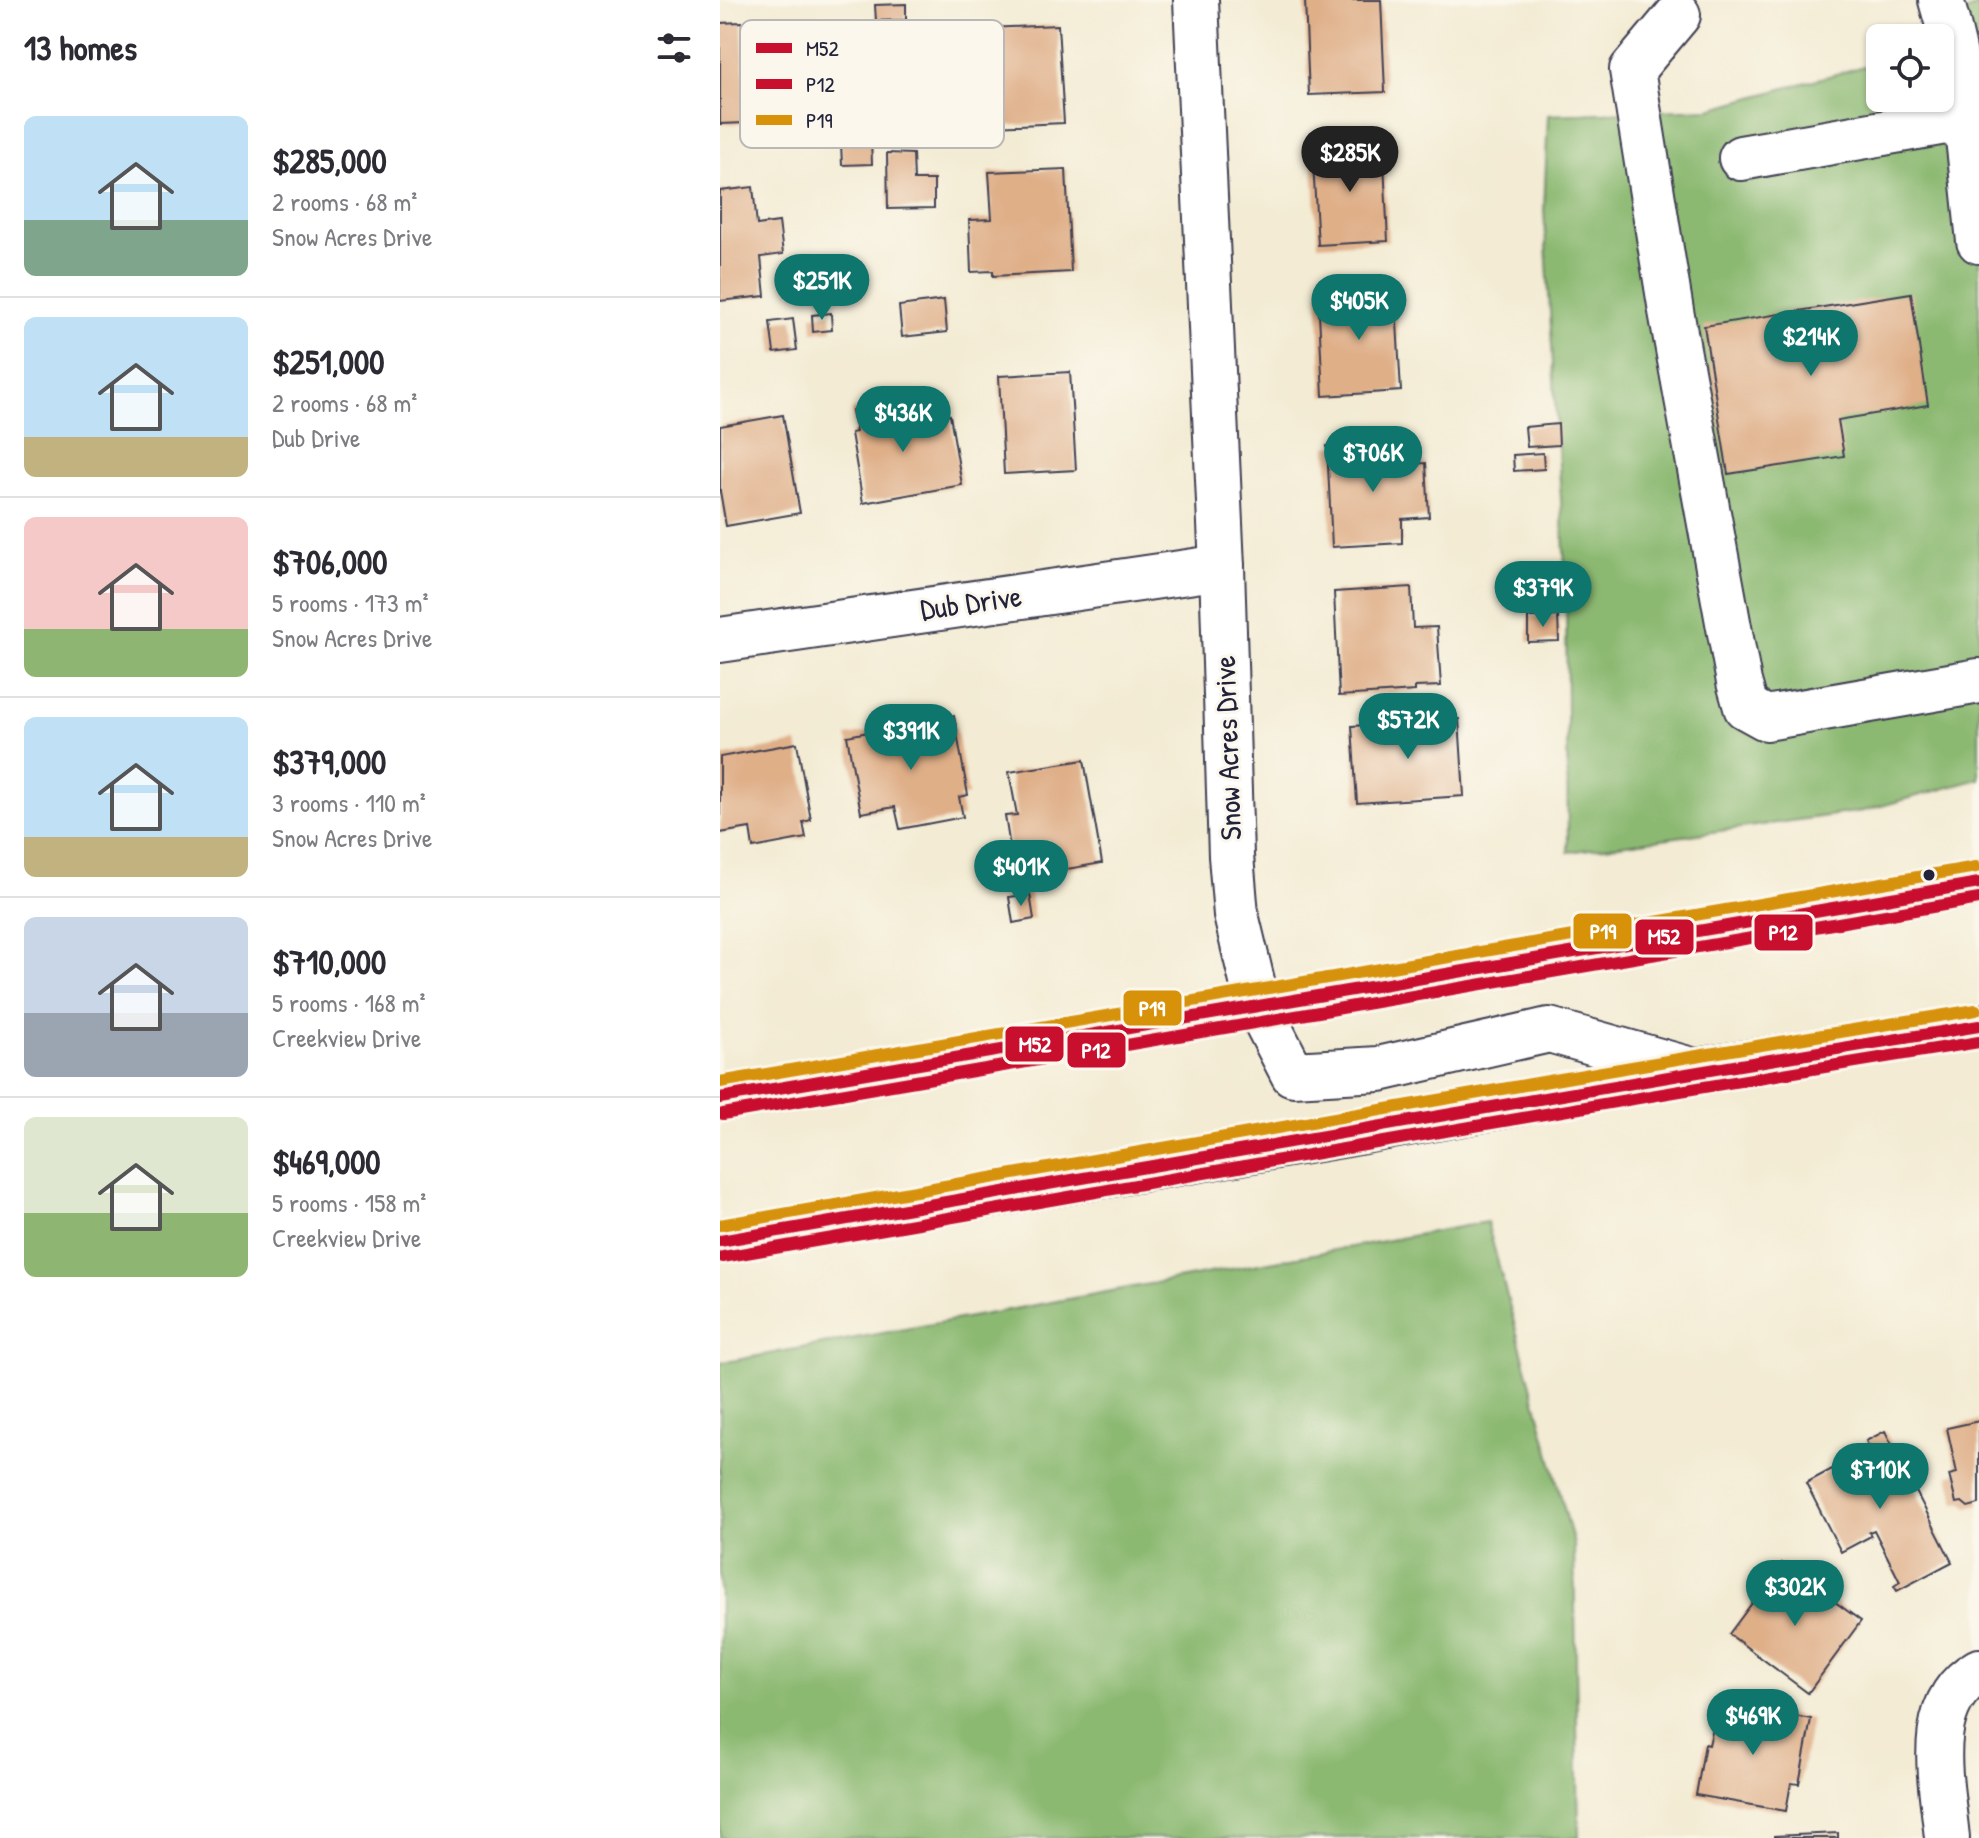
<!DOCTYPE html>
<html lang="en">
<head>
<meta charset="utf-8">
<style>
	:root { --surface:#fff; --page:#f7f7f7; --text:#2b2b33; --muted:#7c7c81; --line:#e1e1e2; --accent:#0f766e }
	body { margin:0; font-family:"Patrick Hand",sans-serif; background:var(--page); color:var(--text); height:100vh; display:flex; flex-direction:column; font-size:30px; white-space:nowrap }
	* { box-sizing:border-box; margin:0 }
	p { font-size:26px; color:var(--muted) }
	.icon { flex:none; width:44px; height:44px; fill:none; stroke:currentColor; stroke-width:2; stroke-linecap:round; stroke-linejoin:round }
	.map { position:relative; flex:1; overflow:hidden }
	.details { display:flex; flex-direction:column; background:var(--surface); width:720px }
	.details>* { flex:none }
	.controls { position:absolute; left:1146px; top:24px; display:grid; gap:16px }
	.controls a { display:grid; place-items:center; width:88px; height:88px; border-radius:12px; background:var(--surface); box-shadow:0 2px 6px #0004; font-size:40px }
	.price { position:absolute; translate:-50% -68px; padding:0 18px; border-radius:28px; background:var(--accent); color:#fff; font-size:26px; line-height:52px; filter:drop-shadow(0 2px 4px #0008) }
	.price::after { content:''; position:absolute; left:50%; top:48px; width:24px; height:18px; margin-left:-12px; background:inherit; clip-path:polygon(0 0,100% 0,50% 100%) }
	.price.selected { background:#222; color:#fff }
	ul { padding:0; list-style:none }
	li { display:flex; align-items:center; gap:24px; height:200px; padding:0 24px }
	li+li { border-top:2px solid var(--line) }
	li span { display:grid; place-items:center; flex:none; width:224px; height:160px; border-radius:12px; color:#555 }
	li>.icon { margin-inline-start:auto }
	span .icon { width:96px; height:96px; fill:#fffc; stroke-width:1 }
	li b { font-size:34px }
	h2 { display:flex; justify-content:space-between; align-items:center; height:96px; padding:0 24px; font-size:34px }
	main { display:flex; flex:1; min-height:0 }
	.map>svg:first-child { display:block }
</style>
</head>
<body>
<main>
<section class="details">
<h2>13 homes<svg class="icon" aria-label="filters" viewBox="0 0 24 24"><path d="M4 7h16M4 17h16"/><circle cx="9" cy="7" r="2"/><circle cx="15" cy="17" r="2"/></svg></h2>
<ul>
<li><span style="background:linear-gradient(#bfe0f5 65%,#7fa58c 0)"><svg class="icon" aria-label="home" viewBox="0 0 24 24"><path d="M3 11l9-7 9 7M6 9v11h12V9"/></svg></span><div><b>$285,000</b><p>2 rooms · 68 m²</p><p>Snow Acres Drive</p></div></li>
<li><span style="background:linear-gradient(#bfe0f5 75%,#c2b280 0)"><svg class="icon" aria-label="home" viewBox="0 0 24 24"><path d="M3 11l9-7 9 7M6 9v11h12V9"/></svg></span><div><b>$251,000</b><p>2 rooms · 68 m²</p><p>Dub Drive</p></div></li>
<li><span style="background:linear-gradient(#f6c9c9 70%,#8fb573 0)"><svg class="icon" aria-label="home" viewBox="0 0 24 24"><path d="M3 11l9-7 9 7M6 9v11h12V9"/></svg></span><div><b>$706,000</b><p>5 rooms · 173 m²</p><p>Snow Acres Drive</p></div></li>
<li><span style="background:linear-gradient(#bfe0f5 75%,#c2b280 0)"><svg class="icon" aria-label="home" viewBox="0 0 24 24"><path d="M3 11l9-7 9 7M6 9v11h12V9"/></svg></span><div><b>$379,000</b><p>3 rooms · 110 m²</p><p>Snow Acres Drive</p></div></li>
<li><span style="background:linear-gradient(#c9d6e8 60%,#9aa5b1 0)"><svg class="icon" aria-label="home" viewBox="0 0 24 24"><path d="M3 11l9-7 9 7M6 9v11h12V9"/></svg></span><div><b>$710,000</b><p>5 rooms · 168 m²</p><p>Creekview Drive</p></div></li>
<li><span style="background:linear-gradient(#dfe7d0 60%,#8fb573 0)"><svg class="icon" aria-label="home" viewBox="0 0 24 24"><path d="M3 11l9-7 9 7M6 9v11h12V9"/></svg></span><div><b>$469,000</b><p>5 rooms · 158 m²</p><p>Creekview Drive</p></div></li>
</ul>
</section>
<div class="map">
<svg width="1259" height="1838" viewBox="0 0 1259 1838">
	<rect width="100%" height="100%" fill="#fbf7ec"/>
	<filter id="ink" filterUnits="userSpaceOnUse"><feTurbulence type="fractalNoise" baseFrequency=".0125" numOctaves="2"/><feDisplacementMap in="SourceGraphic" scale="16" xChannelSelector="R" yChannelSelector="G"/><feConvolveMatrix kernelMatrix="1 2 1 2 8 2 1 2 1" color-interpolation-filters="sRGB"/></filter>
	<filter id="wash" filterUnits="userSpaceOnUse"><feTurbulence type="fractalNoise" baseFrequency=".006" numOctaves="4" result="noise"/><feDisplacementMap in="SourceGraphic" scale="32" xChannelSelector="R" yChannelSelector="G"/><feGaussianBlur stdDeviation="1.8" result="paint"/><feColorMatrix in="noise" values="0 0 0 0 0 0 0 0 0 0 0 0 0 0 0 0 0 1.4 0 .05"/><feComposite in="paint" operator="in"/></filter>
	<g filter="url(#wash)">
		<rect width="100%" height="100%" fill="#f3ebd3"/>
		<g fill="#8cb972" stroke="#576e56" stroke-width="2">
			<polygon points="1259,5 1259,779 1143,811 848,852 846,585 824,210 828,115 990,109 1148,65 1160,58 1160,98 1220,98 1220,38 1197,38"/>
			<polygon points="767,1222 854,1545 859,1838 0,1838 0,1363"/>
		</g>
		<g id="blocks">
			<g fill="#dfaf88">
				<polygon points="585,0 661,0 665,92 589,95"/>
				<polygon points="186,4 186,20 156,21 155,5"/>
				<polygon points="22,22 26,123 0,124 0,23"/>
				<polygon points="338,25 344,123 273,126 268,28"/>
				<polygon points="151,141 152,164 122,165 121,143"/>
				<polygon points="663,143 668,241 598,245 592,147"/>
				<polygon points="167,153 193,154 194,180 214,180 214,208 168,209"/>
				<polygon points="346,169 351,272 273,276 273,271 251,272 249,220 272,219 269,172"/>
				<polygon points="33,187 37,225 59,222 63,254 41,257 45,296 0,301 0,191"/>
				<polygon points="675,288 681,391 603,396 598,292"/>
				<polygon points="1191,293 1208,405 1118,420 1124,456 1008,474 984,326"/>
				<polygon points="224,300 227,332 182,337 179,306"/>
				<polygon points="111,313 112,330 93,332 92,315"/>
				<polygon points="73,319 77,350 54,353 50,322"/>
				<polygon points="350,372 356,470 284,474 279,376"/>
				<polygon points="176,402 180,425 230,415 242,485 143,503 131,433 136,432 132,410"/>
				<polygon points="63,415 80,513 6,526 0,491 0,426"/>
				<polygon points="838,424 839,445 807,447 805,427"/>
				<polygon points="678,442 679,465 706,463 709,517 682,519 682,543 612,547 607,446"/>
				<polygon points="823,453 824,469 794,471 793,455"/>
				<polygon points="691,587 693,628 717,627 721,686 695,687 695,691 619,696 614,592"/>
				<polygon points="838,616 839,641 808,642 808,617"/>
				<polygon points="234,716 248,795 239,797 243,817 180,829 175,807 141,813 127,736"/>
				<polygon points="739,719 744,796 637,803 632,726"/>
				<polygon points="77,743 91,820 83,822 86,838 33,848 30,828 0,833 0,757"/>
				<polygon points="364,760 382,863 295,878 285,816 297,815 289,772"/>
				<polygon points="310,894 314,919 293,923 289,897"/>
				<polygon points="1259,1421 1259,1504 1248,1507 1242,1502 1236,1503 1229,1475 1237,1473 1227,1428"/>
				<polygon points="1165,1431 1232,1562 1177,1591 1174,1586 1180,1582 1154,1530 1149,1532 1151,1536 1121,1552 1086,1483 1150,1449 1146,1441"/>
				<polygon points="1062,1563 1141,1621 1088,1693 1009,1634"/>
				<polygon points="999,1702 1091,1719 1079,1784 1071,1783 1066,1811 976,1795 985,1744 989,1745"/>
				<polygon points="1118,1833 1118,1838 1054,1838 1054,1836"/>
			</g>
		</g>
	</g>
	<g filter="url(#ink)">
		<use href="#blocks" fill-opacity="0" stroke="#414052" stroke-width="2"/>
		<g fill="none" stroke-linecap="round" stroke-linejoin="round">
			<g stroke="#414052" stroke-width="48">
				<g id="minor">
					<polyline points="476,0 502,567 511,856 516,915 538,1006 573,1074 659,1069 829,1030 975,1071"/>
					<path d="M1221,0C1245,78 1250,160 1259,241"/>
					<polyline points="958,15 912,70 951,311 1019,682 1026,707 1046,718 1259,681"/>
					<polyline points="1021,158 1259,116"/>
					<polyline points="0,640 502,567"/>
					<path d="M1227,1838C1222,1783 1201,1704 1259,1671"/>
				</g>
			</g>
			<g stroke="#414052" stroke-width="48">
				<g id="major">
					<polyline points="0,1098 1259,883"/>
					<polyline points="0,1241 627,1134 975,1071 1259,1026"/>
				</g>
			</g>
			<use href="#minor" stroke="#fff" stroke-width="44"/>
			<use href="#major" stroke="#fbbb8c" stroke-width="44"/>
			<g stroke="#fbf7ec" stroke-width="18">
				<g id="bus-1">
					<polyline points="0,1098 1259,883"/>
					<path d="M0,1241C420,1169 839,1093 1259,1026"/>
				</g>
			</g>
			<g stroke="#fbf7ec" stroke-width="18">
				<g id="bus-2">
					<polyline points="3,1114 1259,899"/>
					<path d="M3,1257C421,1185 839,1109 1259,1042"/>
				</g>
			</g>
			<g stroke="#fbf7ec" stroke-width="18">
				<g id="bus-3">
					<polyline points="0,1082 1256,867"/>
					<path d="M0,1225C419,1153 837,1077 1256,1010"/>
				</g>
			</g>
			<use href="#bus-1" stroke="#c8102e" stroke-width="12"/>
			<use href="#bus-2" stroke="#c8102e" stroke-width="12"/>
			<use href="#bus-3" stroke="#d79209" stroke-width="12"/>
		</g>
	</g>
	<circle fill="#22223b" stroke="#fbf7ec" stroke-width="3" cx="1209" cy="875" r="7"/>
	<g text-anchor="middle" stroke-width="6" stroke-linejoin="round" paint-order="stroke">
		<g font-size="30" fill="#22223b" stroke="#fbf7ec">
			<text transform="translate(251 603) rotate(-8)" y="10">Dub Drive</text>
			<text transform="translate(508 748) rotate(-92)" y="10">Snow Acres Drive</text>
		</g>
	</g>
	<rect x="20" y="20" width="264" height="128" rx="12" fill="#fbf7ec" stroke="#bab7b7" stroke-width="2"/>
	<rect x="36" y="43" width="36" height="10" fill="#c8102e"/>
	<rect x="36" y="79" width="36" height="10" fill="#c8102e"/>
	<rect x="36" y="115" width="36" height="10" fill="#d79209"/>
	<g font-size="22" fill="#22223b">
		<text x="86" y="56">M52</text>
		<text x="86" y="92">P12</text>
		<text x="86" y="128">P19</text>
	</g>
	<g stroke="#fbf7ec" stroke-width="3">
		<rect x="852" y="912" width="61" height="38" rx="8" fill="#d79209"/>
		<rect x="1033" y="913" width="61" height="39" rx="8" fill="#c8102e"/>
		<rect x="914" y="918" width="61" height="38" rx="8" fill="#c8102e"/>
		<rect x="402" y="989" width="61" height="38" rx="8" fill="#d79209"/>
		<rect x="284" y="1025" width="61" height="38" rx="8" fill="#c8102e"/>
		<rect x="346" y="1031" width="61" height="38" rx="8" fill="#c8102e"/>
	</g>
	<g font-size="22" text-anchor="middle" font-weight="bold" fill="#fff">
		<text x="883" y="939">P19</text>
		<text x="1063" y="940">P12</text>
		<text x="944" y="944">M52</text>
		<text x="432" y="1016">P19</text>
		<text x="315" y="1052">M52</text>
		<text x="376" y="1058">P12</text>
	</g>
</svg>
<div class="controls">
<a><svg class="icon" aria-label="locate" viewBox="0 0 24 24"><circle cx="12" cy="12" r="6"/><path d="M12 2v4M12 18v4M2 12h4M18 12h4"/></svg></a>
</div>
<b class="price selected" style="left:630px;top:194px">$285K</b>
<b class="price" style="left:102px;top:322px">$251K</b>
<b class="price" style="left:639px;top:342px">$405K</b>
<b class="price" style="left:1091px;top:378px">$214K</b>
<b class="price" style="left:183px;top:454px">$436K</b>
<b class="price" style="left:653px;top:494px">$706K</b>
<b class="price" style="left:823px;top:629px">$379K</b>
<b class="price" style="left:688px;top:761px">$572K</b>
<b class="price" style="left:191px;top:772px">$391K</b>
<b class="price" style="left:301px;top:908px">$401K</b>
<b class="price" style="left:1160px;top:1511px">$710K</b>
<b class="price" style="left:1075px;top:1628px">$302K</b>
<b class="price" style="left:1033px;top:1757px">$469K</b>
</div>
</main>
</body>
</html>
